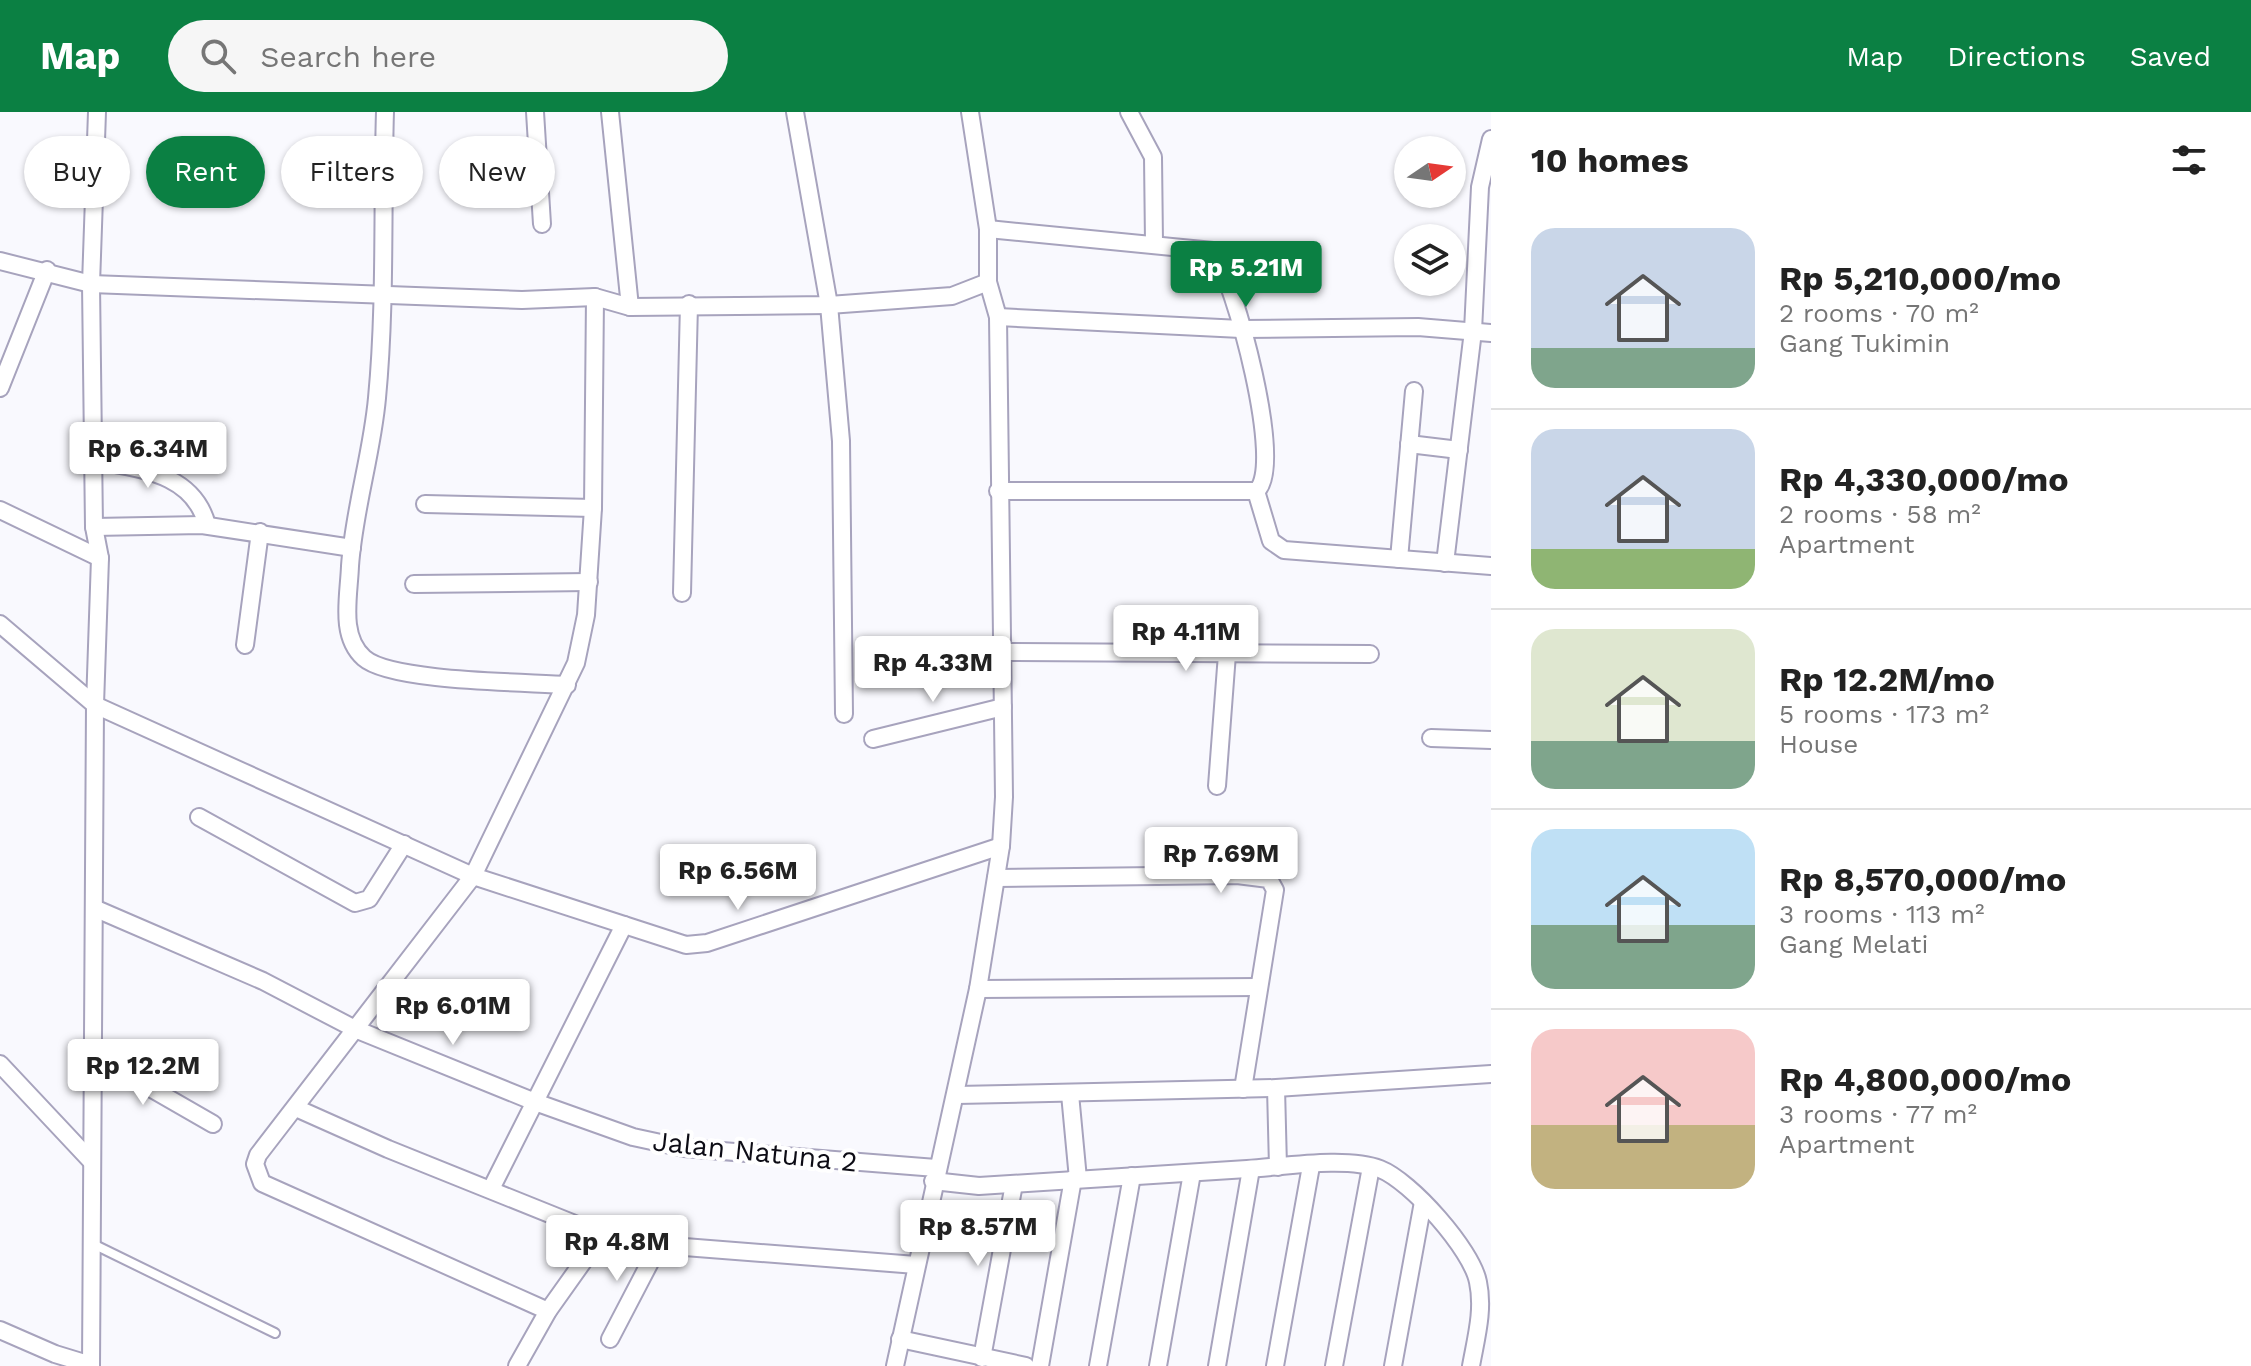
<!DOCTYPE html>
<html lang="en">
<head>
<meta charset="utf-8">
<style>
	:root { --surface:#fff; --page:#f6f6f6; --text:#222; --muted:#767676; --line:#e0e0e0; --accent:#0b8043 }
	body { margin:0; font-family:"Work Sans",sans-serif; background:var(--page); color:var(--text); height:100vh; display:flex; flex-direction:column; font-size:30px; white-space:nowrap }
	* { box-sizing:border-box; margin:0 }
	p { font-size:26px; color:var(--muted) }
	.icon { flex:none; width:44px; height:44px; fill:none; stroke:currentColor; stroke-width:2; stroke-linecap:round; stroke-linejoin:round }
	.map { position:relative; flex:1; overflow:hidden }
	.drawer { display:flex; flex-direction:column; background:var(--surface); width:760px }
	.drawer>* { flex:none }
	.hud { position:absolute; left:24px; top:24px; width:760px; height:72px; display:flex; gap:16px }
	.needle { width:52px; rotate:77deg }
	.controls { position:absolute; left:1394px; top:24px; display:grid; gap:16px }
	.controls a { display:grid; place-items:center; width:72px; height:72px; border-radius:50%; background:var(--surface); box-shadow:0 2px 6px #0004; font-size:40px }
	.price { position:absolute; translate:-50% -68px; padding:0 18px; border-radius:8px; background:#fff; color:#222; font-size:26px; line-height:52px; filter:drop-shadow(0 2px 4px #0008) }
	.price::after { content:''; position:absolute; left:50%; top:48px; width:24px; height:18px; margin-left:-12px; background:inherit; clip-path:polygon(0 0,100% 0,50% 100%) }
	.price.active { background:var(--accent); color:#fff }
	ul { padding:0; list-style:none }
	li { display:flex; align-items:center; gap:24px; height:200px; padding:0 40px }
	li+li { border-top:2px solid var(--line) }
	li span { display:grid; place-items:center; flex:none; width:224px; height:160px; border-radius:24px; color:#555 }
	li>.icon { margin-inline-start:auto }
	span .icon { width:96px; height:96px; fill:#fffc; stroke-width:1 }
	li b { font-size:34px }
	h2 { display:flex; justify-content:space-between; align-items:center; height:96px; padding:0 40px; font-size:34px }
	.chip { padding:0 28px; border-radius:36px; background:var(--surface); box-shadow:0 2px 6px #0004; font-size:28px; line-height:72px }
	.chip.active { background:var(--accent); color:#fff }
	header { display:flex; align-items:center; gap:48px; box-sizing:border-box; height:112px; padding:0 40px; background:var(--accent); color:#fff }
	header strong { font-size:38px }
	nav { display:flex; gap:44px; margin-inline-start:auto; font-size:28px }
	.search { width:560px; height:72px; background:var(--page); display:flex; align-items:center; gap:20px; box-sizing:border-box; padding:0 28px; border-radius:44px; color:var(--muted); font-size:30px }
	main { display:flex; flex:1; min-height:0 }
	.map>svg:first-child { display:block }
</style>
</head>
<body>
<header>
<strong>Map</strong>
<div class="search"><svg class="icon" aria-label="search" viewBox="0 0 24 24"><circle cx="10" cy="10" r="6"/><path d="M15 15l6 6"/></svg>Search here</div>
<nav><a>Map</a><a>Directions</a><a>Saved</a></nav>
</header>
<main>
<div class="map">
<svg width="1491" height="1254" viewBox="0 0 1491 1254">
	<rect width="100%" height="100%" fill="#f9f9fe"/>
	<g fill="none" stroke-linecap="round" stroke-linejoin="round">
		<g stroke="#a7a3bd" stroke-width="12">
			<polyline id="lane" points="93,1132 275,1221"/>
		</g>
		<g stroke="#a7a3bd" stroke-width="20">
			<g id="street">
				<path d="M385,0C382,95 386,192 377,286C372,342 354,397 350,454C349,484 339,524 364,546C391,570 526,570 567,573"/>
				<polyline points="535,0 542,112"/>
				<polyline points="610,0 630,195"/>
				<polyline points="795,0 829,193 841,329 844,602"/>
				<polyline points="1129,0 1153,45 1154,131"/>
				<path d="M988,117L1213,139C1234,166 1286,358 1256,379H998"/>
				<polyline points="0,149 91,172 522,188 595,185 630,195 829,193 952,184 988,170"/>
				<polyline points="998,205 1241,217 1418,215 1491,221"/>
				<polyline points="0,276 47,158"/>
				<polyline points="1409,332 1459,338"/>
				<path d="M94,348C138,357 193,360 207,413"/>
				<polyline points="1256,379 1271,429 1284,438 1491,454"/>
				<polyline points="425,392 593,396"/>
				<polyline points="0,398 100,446"/>
				<polyline points="94,415 202,413 352,436"/>
				<polyline points="1399,447 1414,279"/>
				<polyline points="1445,451 1473,219 1480,75 1491,27"/>
				<polyline points="414,472 589,470"/>
				<polyline points="682,481 689,192"/>
				<polyline points="0,512 95,593 473,764 686,833 707,831 1001,734"/>
				<polyline points="245,533 260,420"/>
				<polyline points="1001,540 1370,542"/>
				<polyline points="1431,626 1491,628"/>
				<polyline points="873,627 1003,595"/>
				<polyline points="1217,674 1227,542"/>
				<polyline points="199,705 355,791 369,787 404,732"/>
				<polyline points="996,766 1237,763 1269,767 1275,778 1243,977"/>
				<polyline points="94,796 263,869 355,917 535,990 633,1025 684,1036 936,1056"/>
				<polyline points="978,877 1258,875"/>
				<polyline points="93,943 213,1012"/>
				<polyline points="0,952 92,1050"/>
				<polyline points="1276,976 1278,1055"/>
				<polyline points="1070,982 1078,1067"/>
				<polyline points="957,983 1276,976 1491,962"/>
				<polyline points="296,996 388,1037 602,1123 659,1133 916,1153"/>
				<path d="M933,1069L979,1074C1068,1069 1157,1063 1247,1057C1282,1055 1347,1044 1380,1057C1411,1069 1472,1138 1478,1170C1484,1198 1476,1226 1471,1254"/>
				<polyline points="491,1077 624,813"/>
				<polyline points="548,1199 262,1071 255,1052 258,1043 473,764 576,551 586,503 593,396 595,185"/>
				<polyline points="0,1218 55,1242 91,1253"/>
				<polyline points="610,1227 659,1133"/>
				<polyline points="900,1227 1026,1254"/>
				<polyline points="982,1246 1014,1072"/>
				<polyline points="91,1254 95,593 100,446 94,415 91,172 97,0"/>
				<polyline points="517,1254 548,1199 602,1123"/>
				<polyline points="895,1254 978,877 1001,734 1004,685 998,205 988,170 988,117 970,0"/>
				<polyline points="1040,1254 1073,1067"/>
				<polyline points="1098,1254 1132,1064"/>
				<polyline points="1158,1254 1192,1061"/>
				<polyline points="1217,1254 1251,1057"/>
				<polyline points="1275,1254 1311,1054"/>
				<polyline points="1334,1254 1371,1055"/>
				<polyline points="1393,1254 1423,1090"/>
			</g>
		</g>
		<use href="#lane" stroke="#fff" stroke-width="8"/>
		<use href="#street" stroke="#fff" stroke-width="16"/>
	</g>
	<g text-anchor="middle" stroke-width="8" stroke-linejoin="round" paint-order="stroke">
		<g font-size="28" fill="#0d0c15" stroke="#fff">
			<text transform="translate(755 1039) rotate(6)" y="10">Jalan Natuna 2</text>
		</g>
	</g>
</svg>
<div class="controls">
<a><svg class="needle" viewBox="-14 -14 28 28"><path d="M0-13l5 13h-10z" fill="#e53935"/><path d="M0 13l5-13h-10z" fill="#767676"/></svg></a>
<a><svg class="icon" aria-label="layers" viewBox="0 0 24 24"><path d="M12 4l9 5-9 5-9-5zM3 14l9 5 9-5"/></svg></a>
</div>
<b class="price active" style="left:1246px;top:197px">Rp 5.21M</b>
<b class="price" style="left:148px;top:378px">Rp 6.34M</b>
<b class="price" style="left:1186px;top:561px">Rp 4.11M</b>
<b class="price" style="left:933px;top:592px">Rp 4.33M</b>
<b class="price" style="left:1221px;top:783px">Rp 7.69M</b>
<b class="price" style="left:738px;top:800px">Rp 6.56M</b>
<b class="price" style="left:453px;top:935px">Rp 6.01M</b>
<b class="price" style="left:143px;top:995px">Rp 12.2M</b>
<b class="price" style="left:978px;top:1156px">Rp 8.57M</b>
<b class="price" style="left:617px;top:1171px">Rp 4.8M</b>
<div class="hud">
<a class="chip">Buy</a>
<a class="chip active">Rent</a>
<a class="chip">Filters</a>
<a class="chip">New</a>
</div>
</div>
<section class="drawer">
<h2>10 homes<svg class="icon" aria-label="filters" viewBox="0 0 24 24"><path d="M4 7h16M4 17h16"/><circle cx="9" cy="7" r="2"/><circle cx="15" cy="17" r="2"/></svg></h2>
<ul>
<li><span style="background:linear-gradient(#c9d6e8 75%,#7fa58c 0)"><svg class="icon" aria-label="home" viewBox="0 0 24 24"><path d="M3 11l9-7 9 7M6 9v11h12V9"/></svg></span><div><b>Rp 5,210,000/mo</b><p>2 rooms · 70 m²</p><p>Gang Tukimin</p></div></li>
<li><span style="background:linear-gradient(#c9d6e8 75%,#8fb573 0)"><svg class="icon" aria-label="home" viewBox="0 0 24 24"><path d="M3 11l9-7 9 7M6 9v11h12V9"/></svg></span><div><b>Rp 4,330,000/mo</b><p>2 rooms · 58 m²</p><p>Apartment</p></div></li>
<li><span style="background:linear-gradient(#dfe7d0 70%,#7fa58c 0)"><svg class="icon" aria-label="home" viewBox="0 0 24 24"><path d="M3 11l9-7 9 7M6 9v11h12V9"/></svg></span><div><b>Rp 12.2M/mo</b><p>5 rooms · 173 m²</p><p>House</p></div></li>
<li><span style="background:linear-gradient(#bfe0f5 60%,#7fa58c 0)"><svg class="icon" aria-label="home" viewBox="0 0 24 24"><path d="M3 11l9-7 9 7M6 9v11h12V9"/></svg></span><div><b>Rp 8,570,000/mo</b><p>3 rooms · 113 m²</p><p>Gang Melati</p></div></li>
<li><span style="background:linear-gradient(#f6c9c9 60%,#c2b280 0)"><svg class="icon" aria-label="home" viewBox="0 0 24 24"><path d="M3 11l9-7 9 7M6 9v11h12V9"/></svg></span><div><b>Rp 4,800,000/mo</b><p>3 rooms · 77 m²</p><p>Apartment</p></div></li>
</ul>
</section>
</main>
</body>
</html>
